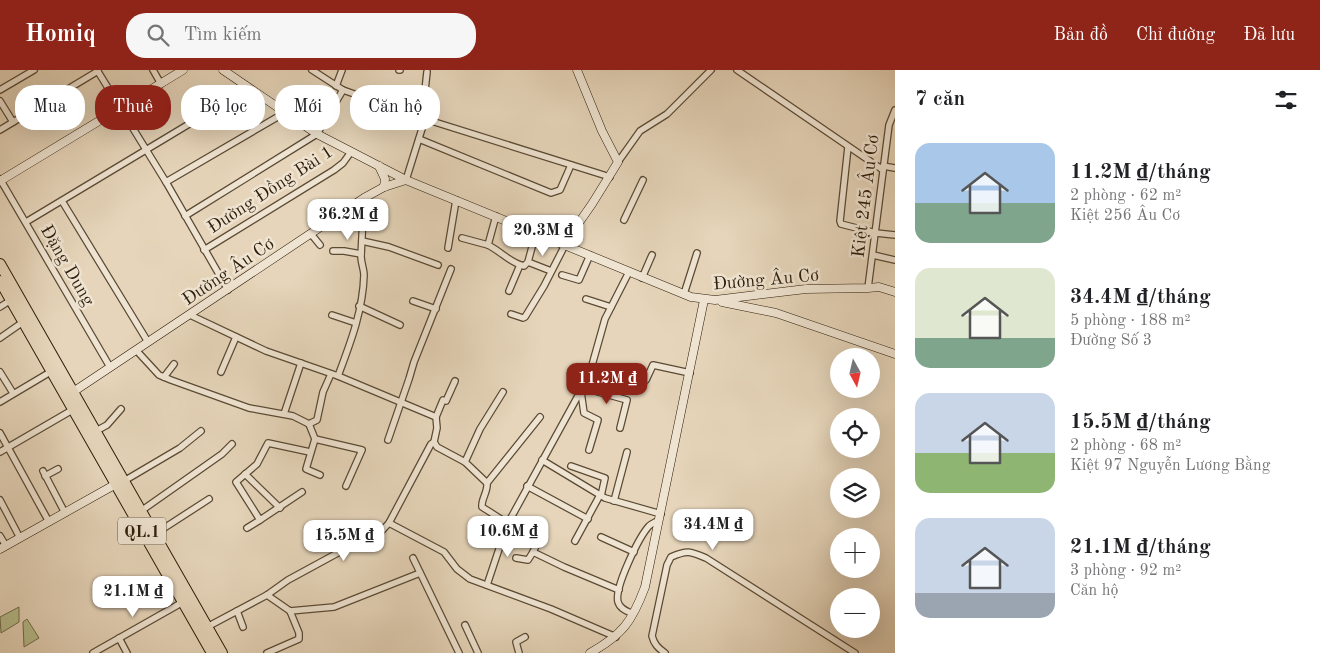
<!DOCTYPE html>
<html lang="vi">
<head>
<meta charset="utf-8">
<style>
	:root { --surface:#fff; --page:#f6f6f6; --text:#202124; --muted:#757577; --accent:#8f2418 }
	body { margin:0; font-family:"Old Standard TT",serif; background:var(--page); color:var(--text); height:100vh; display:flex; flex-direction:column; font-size:19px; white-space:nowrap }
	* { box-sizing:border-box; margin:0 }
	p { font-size:16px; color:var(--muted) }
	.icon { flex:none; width:28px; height:28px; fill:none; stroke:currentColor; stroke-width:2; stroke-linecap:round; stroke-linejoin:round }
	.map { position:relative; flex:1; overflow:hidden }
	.panel { display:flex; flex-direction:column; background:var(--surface); width:425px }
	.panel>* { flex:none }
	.hud { position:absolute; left:15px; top:15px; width:475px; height:45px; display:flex; gap:10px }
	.needle { width:32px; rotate:172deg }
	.tools { position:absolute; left:830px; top:278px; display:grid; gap:10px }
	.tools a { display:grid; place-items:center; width:50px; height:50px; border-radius:50%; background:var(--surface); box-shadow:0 5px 20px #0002; font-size:25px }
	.price { position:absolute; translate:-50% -42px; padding:0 11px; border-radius:10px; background:#fff; color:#222; font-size:16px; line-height:32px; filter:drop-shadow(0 1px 2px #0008) }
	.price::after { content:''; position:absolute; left:50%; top:30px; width:15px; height:11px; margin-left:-8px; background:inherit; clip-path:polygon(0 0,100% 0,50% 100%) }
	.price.current { background:var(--accent); color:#fff }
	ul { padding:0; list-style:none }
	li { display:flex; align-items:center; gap:15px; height:125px; padding:0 20px }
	li span { display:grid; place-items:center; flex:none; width:140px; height:100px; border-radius:15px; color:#555 }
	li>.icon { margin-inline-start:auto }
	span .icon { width:60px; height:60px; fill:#fffc; stroke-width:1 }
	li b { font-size:21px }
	h2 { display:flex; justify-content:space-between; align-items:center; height:60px; padding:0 20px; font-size:21px }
	.pill { padding:0 18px; border-radius:20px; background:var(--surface); box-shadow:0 5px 20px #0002; font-size:18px; line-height:45px }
	.pill.current { background:var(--accent); color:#fff }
	header { display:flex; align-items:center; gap:30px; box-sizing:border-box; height:70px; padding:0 25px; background:var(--accent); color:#fff }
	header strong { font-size:24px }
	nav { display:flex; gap:28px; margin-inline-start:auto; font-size:18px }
	.search { width:350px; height:45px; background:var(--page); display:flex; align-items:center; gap:12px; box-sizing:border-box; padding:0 18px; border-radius:20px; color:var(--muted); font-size:19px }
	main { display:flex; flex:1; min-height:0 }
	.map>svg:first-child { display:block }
</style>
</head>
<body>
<header>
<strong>Homiq</strong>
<div class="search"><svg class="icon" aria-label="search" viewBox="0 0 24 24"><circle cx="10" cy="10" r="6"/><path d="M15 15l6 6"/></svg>Tìm kiếm</div>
<nav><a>Bản đồ</a><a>Chỉ đường</a><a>Đã lưu</a></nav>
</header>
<main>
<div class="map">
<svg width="895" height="583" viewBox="0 0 895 583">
	<rect width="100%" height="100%" fill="#e6d5ba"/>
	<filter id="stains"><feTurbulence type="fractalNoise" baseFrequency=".004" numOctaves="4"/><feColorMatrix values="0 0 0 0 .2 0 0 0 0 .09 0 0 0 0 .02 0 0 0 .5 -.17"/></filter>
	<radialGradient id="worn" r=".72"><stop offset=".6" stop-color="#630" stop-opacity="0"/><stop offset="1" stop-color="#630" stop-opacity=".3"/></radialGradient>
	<g fill="#b7bd8e" stroke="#726c4b">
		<polygon points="19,537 19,552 1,563 0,547"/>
		<polygon points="27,549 39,568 24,577 23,552"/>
	</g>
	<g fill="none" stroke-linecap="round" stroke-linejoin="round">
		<g stroke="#5a4a34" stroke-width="8">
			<g id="street">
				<polyline points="97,0 166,112 228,220"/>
				<polyline points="153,0 161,14"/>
				<polyline points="312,0 343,20 425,49 610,107"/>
				<polyline points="399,0 400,0"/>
				<polyline points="737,0 883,100"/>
				<polyline points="336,16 342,0"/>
				<polyline points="0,20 34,0"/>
				<polyline points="0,31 13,52"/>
				<polyline points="422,48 427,2"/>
				<polyline points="0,60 98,1"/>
				<polyline points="419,69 551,123 560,120 571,95"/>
				<polyline points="848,77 840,151 841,154 876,163 895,165"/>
				<polyline points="618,92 640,61 667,44 711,0"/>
				<polyline points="883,96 895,98"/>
				<polyline points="0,109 110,297"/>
				<polyline points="406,110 425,49"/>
				<polyline points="166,112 286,42"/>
				<polyline points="62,131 148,272"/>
				<polyline points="185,146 317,64 343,20"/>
				<path d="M496,146L488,175C502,182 510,193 524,196L528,192L536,162"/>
				<polyline points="624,150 643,110"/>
				<polyline points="26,152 249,18"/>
				<polyline points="311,164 320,175"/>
				<polyline points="462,168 488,175"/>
				<polyline points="362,171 389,177 438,195"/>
				<polyline points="448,178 456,130"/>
				<polyline points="204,180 334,100 343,93 351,82"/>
				<polyline points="333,181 344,181 361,184"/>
				<polyline points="873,185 895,190"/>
				<polyline points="528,192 551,201"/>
				<polyline points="562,205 579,210 590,185"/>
				<polyline points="642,208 652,185"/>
				<polyline points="868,218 889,55 895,40"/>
				<polyline points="509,221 520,195"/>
				<polyline points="684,224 697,183"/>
				<polyline points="586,229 611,237"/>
				<polyline points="413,231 436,239"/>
				<polyline points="359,236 400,255"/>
				<polyline points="0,237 11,230"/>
				<polyline points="511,244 523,248 525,247 544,216 565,175"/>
				<path d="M190,245L266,281L338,306L436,347L437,358L434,372L437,377L465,392L487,413C488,422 481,429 482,437L504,451L507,455"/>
				<polyline points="332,245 356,253"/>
				<polyline points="0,268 23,252"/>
				<polyline points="136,280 159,305 171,310 249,338 293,346 309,354"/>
				<polyline points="0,302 13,323"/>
				<polyline points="221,302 236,267"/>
				<path d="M338,306C350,274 363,241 364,205C364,199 361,193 361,186C362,167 363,148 364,128"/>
				<polyline points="164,307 174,294"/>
				<polyline points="631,307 646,310 653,295 690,303"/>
				<polyline points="584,318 627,330 620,358"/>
				<polyline points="581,322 584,343 598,350 589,380"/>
				<polyline points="0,332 52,301"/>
				<polyline points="284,344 301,293"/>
				<polyline points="436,347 443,330 446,331 455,311"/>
				<polyline points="309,354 315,369 306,399 320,405"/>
				<polyline points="309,354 317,350 323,322 331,304"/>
				<polyline points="96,361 107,355 121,339"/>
				<polyline points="0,363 49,452"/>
				<polyline points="315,369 362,380 346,416"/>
				<polyline points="388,370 409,309 414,292 451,199"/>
				<polyline points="0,382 74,339"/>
				<polyline points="542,390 605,428 661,444"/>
				<polyline points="465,392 480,359 503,322"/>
				<polyline points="571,396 605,408 601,426"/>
				<polyline points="43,401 65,443"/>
				<polyline points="245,404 280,438"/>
				<polyline points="45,406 58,399"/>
				<polyline points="124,411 180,378 201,361"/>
				<polyline points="487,413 540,347"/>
				<polyline points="527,416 588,449"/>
				<polyline points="302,422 260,450 236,412 257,394 268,373 310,382"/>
				<polyline points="0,430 20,468"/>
				<polyline points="614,431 627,382"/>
				<polyline points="141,441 222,384 232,374"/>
				<polyline points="389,453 444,482 457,499 470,509 551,539 616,567"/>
				<polyline points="247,458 260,450"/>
				<polyline points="544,459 533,482 564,497 619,520"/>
				<polyline points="155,464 209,429"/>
				<polyline points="0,466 6,476"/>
				<polyline points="601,467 634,482"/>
				<polyline points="575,471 600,425"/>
				<polyline points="413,488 459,583"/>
				<polyline points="516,488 528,490 533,482"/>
				<polyline points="487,515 507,455 579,324 587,313 605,249 629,202"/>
				<polyline points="267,525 290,541 334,537 420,503"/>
				<polyline points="237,541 243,557"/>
				<path d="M633,544C627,541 620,539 618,532C614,518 639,467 649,456C652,453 656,452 659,450"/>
				<polyline points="465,555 478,583"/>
				<polyline points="207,557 267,525 288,510 345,479 365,473 376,467 389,453 431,374 434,372"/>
				<polyline points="119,568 127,583"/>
				<polyline points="93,583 183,532"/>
				<polyline points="267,583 299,569 299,563 290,541"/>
				<polyline points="519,583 516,572 525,567"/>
				<path d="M665,583C658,578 654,574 652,566L667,495L671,487C687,480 690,481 706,488L855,583"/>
			</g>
		</g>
		<g stroke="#2c1c08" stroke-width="9">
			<g id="secondary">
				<polyline points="223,0 317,64 406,110 691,227 715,230 806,219 868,218 879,217 895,222"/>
				<polyline points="379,96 385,109 384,117"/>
				<polyline points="0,111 183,0"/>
				<polyline points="564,174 592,134 618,92 602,61 577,0"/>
				<polyline points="722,232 776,243 895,284"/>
				<polyline points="70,324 364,128 384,117 406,110"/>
				<polyline points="0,479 116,414"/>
				<path d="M590,583C622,565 632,552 645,517L704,230"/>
			</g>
		</g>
		<g stroke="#2c1c08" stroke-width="12">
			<g id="highway">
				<polyline points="0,194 222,583"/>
				<polyline points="0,211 212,583"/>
			</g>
		</g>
		<use href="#street" stroke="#efe4d2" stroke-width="5.5"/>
		<use href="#secondary" stroke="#efe4d2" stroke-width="8"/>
		<use href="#highway" stroke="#e6d5ba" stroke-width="10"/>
	</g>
	<g text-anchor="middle" stroke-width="5" stroke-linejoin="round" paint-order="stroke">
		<rect fill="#efe4d2" stroke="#665845" stroke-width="1" x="118" y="447.5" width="48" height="27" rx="4"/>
		<g font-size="16" font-weight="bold" fill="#2c1c08">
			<text x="142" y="467">QL.1</text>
		</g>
		<g font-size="18" fill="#2c1c08" stroke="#efe4d2">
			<text transform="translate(270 119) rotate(-33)" y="6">Đường Đồng Bài 1</text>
			<text transform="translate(865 126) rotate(-83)" y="6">Kiệt 245 Âu Cơ</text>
			<text transform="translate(68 195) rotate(60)" y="6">Đặng Dung</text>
			<text transform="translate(228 201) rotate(-34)" y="6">Đường Âu Cơ</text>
			<text transform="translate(766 209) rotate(-5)" y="6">Đường Âu Cơ</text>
		</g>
	</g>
	<rect width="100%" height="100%" filter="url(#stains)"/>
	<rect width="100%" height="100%" fill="url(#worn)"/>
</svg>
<div class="tools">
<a><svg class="needle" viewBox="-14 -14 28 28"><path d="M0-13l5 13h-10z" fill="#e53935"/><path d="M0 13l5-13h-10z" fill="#757577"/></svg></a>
<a><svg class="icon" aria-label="locate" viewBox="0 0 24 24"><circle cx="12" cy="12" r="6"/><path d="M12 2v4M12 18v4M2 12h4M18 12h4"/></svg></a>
<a><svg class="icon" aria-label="layers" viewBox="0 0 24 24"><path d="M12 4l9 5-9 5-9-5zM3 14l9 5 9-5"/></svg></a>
<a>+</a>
<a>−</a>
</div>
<b class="price" style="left:348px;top:171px">36.2M ₫</b>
<b class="price" style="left:543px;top:187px">20.3M ₫</b>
<b class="price current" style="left:607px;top:335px">11.2M ₫</b>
<b class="price" style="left:713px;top:481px">34.4M ₫</b>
<b class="price" style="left:508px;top:488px">10.6M ₫</b>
<b class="price" style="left:344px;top:492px">15.5M ₫</b>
<b class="price" style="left:133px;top:548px">21.1M ₫</b>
<div class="hud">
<a class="pill">Mua</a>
<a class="pill current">Thuê</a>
<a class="pill">Bộ lọc</a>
<a class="pill">Mới</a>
<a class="pill">Căn hộ</a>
</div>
</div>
<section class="panel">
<h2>7 căn<svg class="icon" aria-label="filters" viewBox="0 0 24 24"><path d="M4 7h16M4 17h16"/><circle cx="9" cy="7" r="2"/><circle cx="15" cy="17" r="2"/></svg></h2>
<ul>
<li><span style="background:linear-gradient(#a9c7e8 60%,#7fa58c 0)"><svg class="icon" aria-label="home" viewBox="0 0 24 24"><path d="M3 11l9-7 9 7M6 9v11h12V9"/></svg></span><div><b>11.2M ₫/tháng</b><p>2 phòng · 62 m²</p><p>Kiệt 256 Âu Cơ</p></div></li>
<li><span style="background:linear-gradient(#dfe7d0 70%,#7fa58c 0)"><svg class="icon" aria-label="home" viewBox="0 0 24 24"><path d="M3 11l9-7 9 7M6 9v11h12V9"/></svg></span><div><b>34.4M ₫/tháng</b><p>5 phòng · 188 m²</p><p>Đường Số 3</p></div></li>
<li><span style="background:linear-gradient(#c9d6e8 60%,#8fb573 0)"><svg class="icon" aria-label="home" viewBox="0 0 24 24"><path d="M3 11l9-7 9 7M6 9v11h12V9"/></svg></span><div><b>15.5M ₫/tháng</b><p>2 phòng · 68 m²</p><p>Kiệt 97 Nguyễn Lương Bằng</p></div></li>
<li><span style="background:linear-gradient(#c9d6e8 75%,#9aa5b1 0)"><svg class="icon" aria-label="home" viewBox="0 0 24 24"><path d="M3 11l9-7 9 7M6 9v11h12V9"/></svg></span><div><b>21.1M ₫/tháng</b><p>3 phòng · 92 m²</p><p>Căn hộ</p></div></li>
</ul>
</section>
</main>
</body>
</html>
